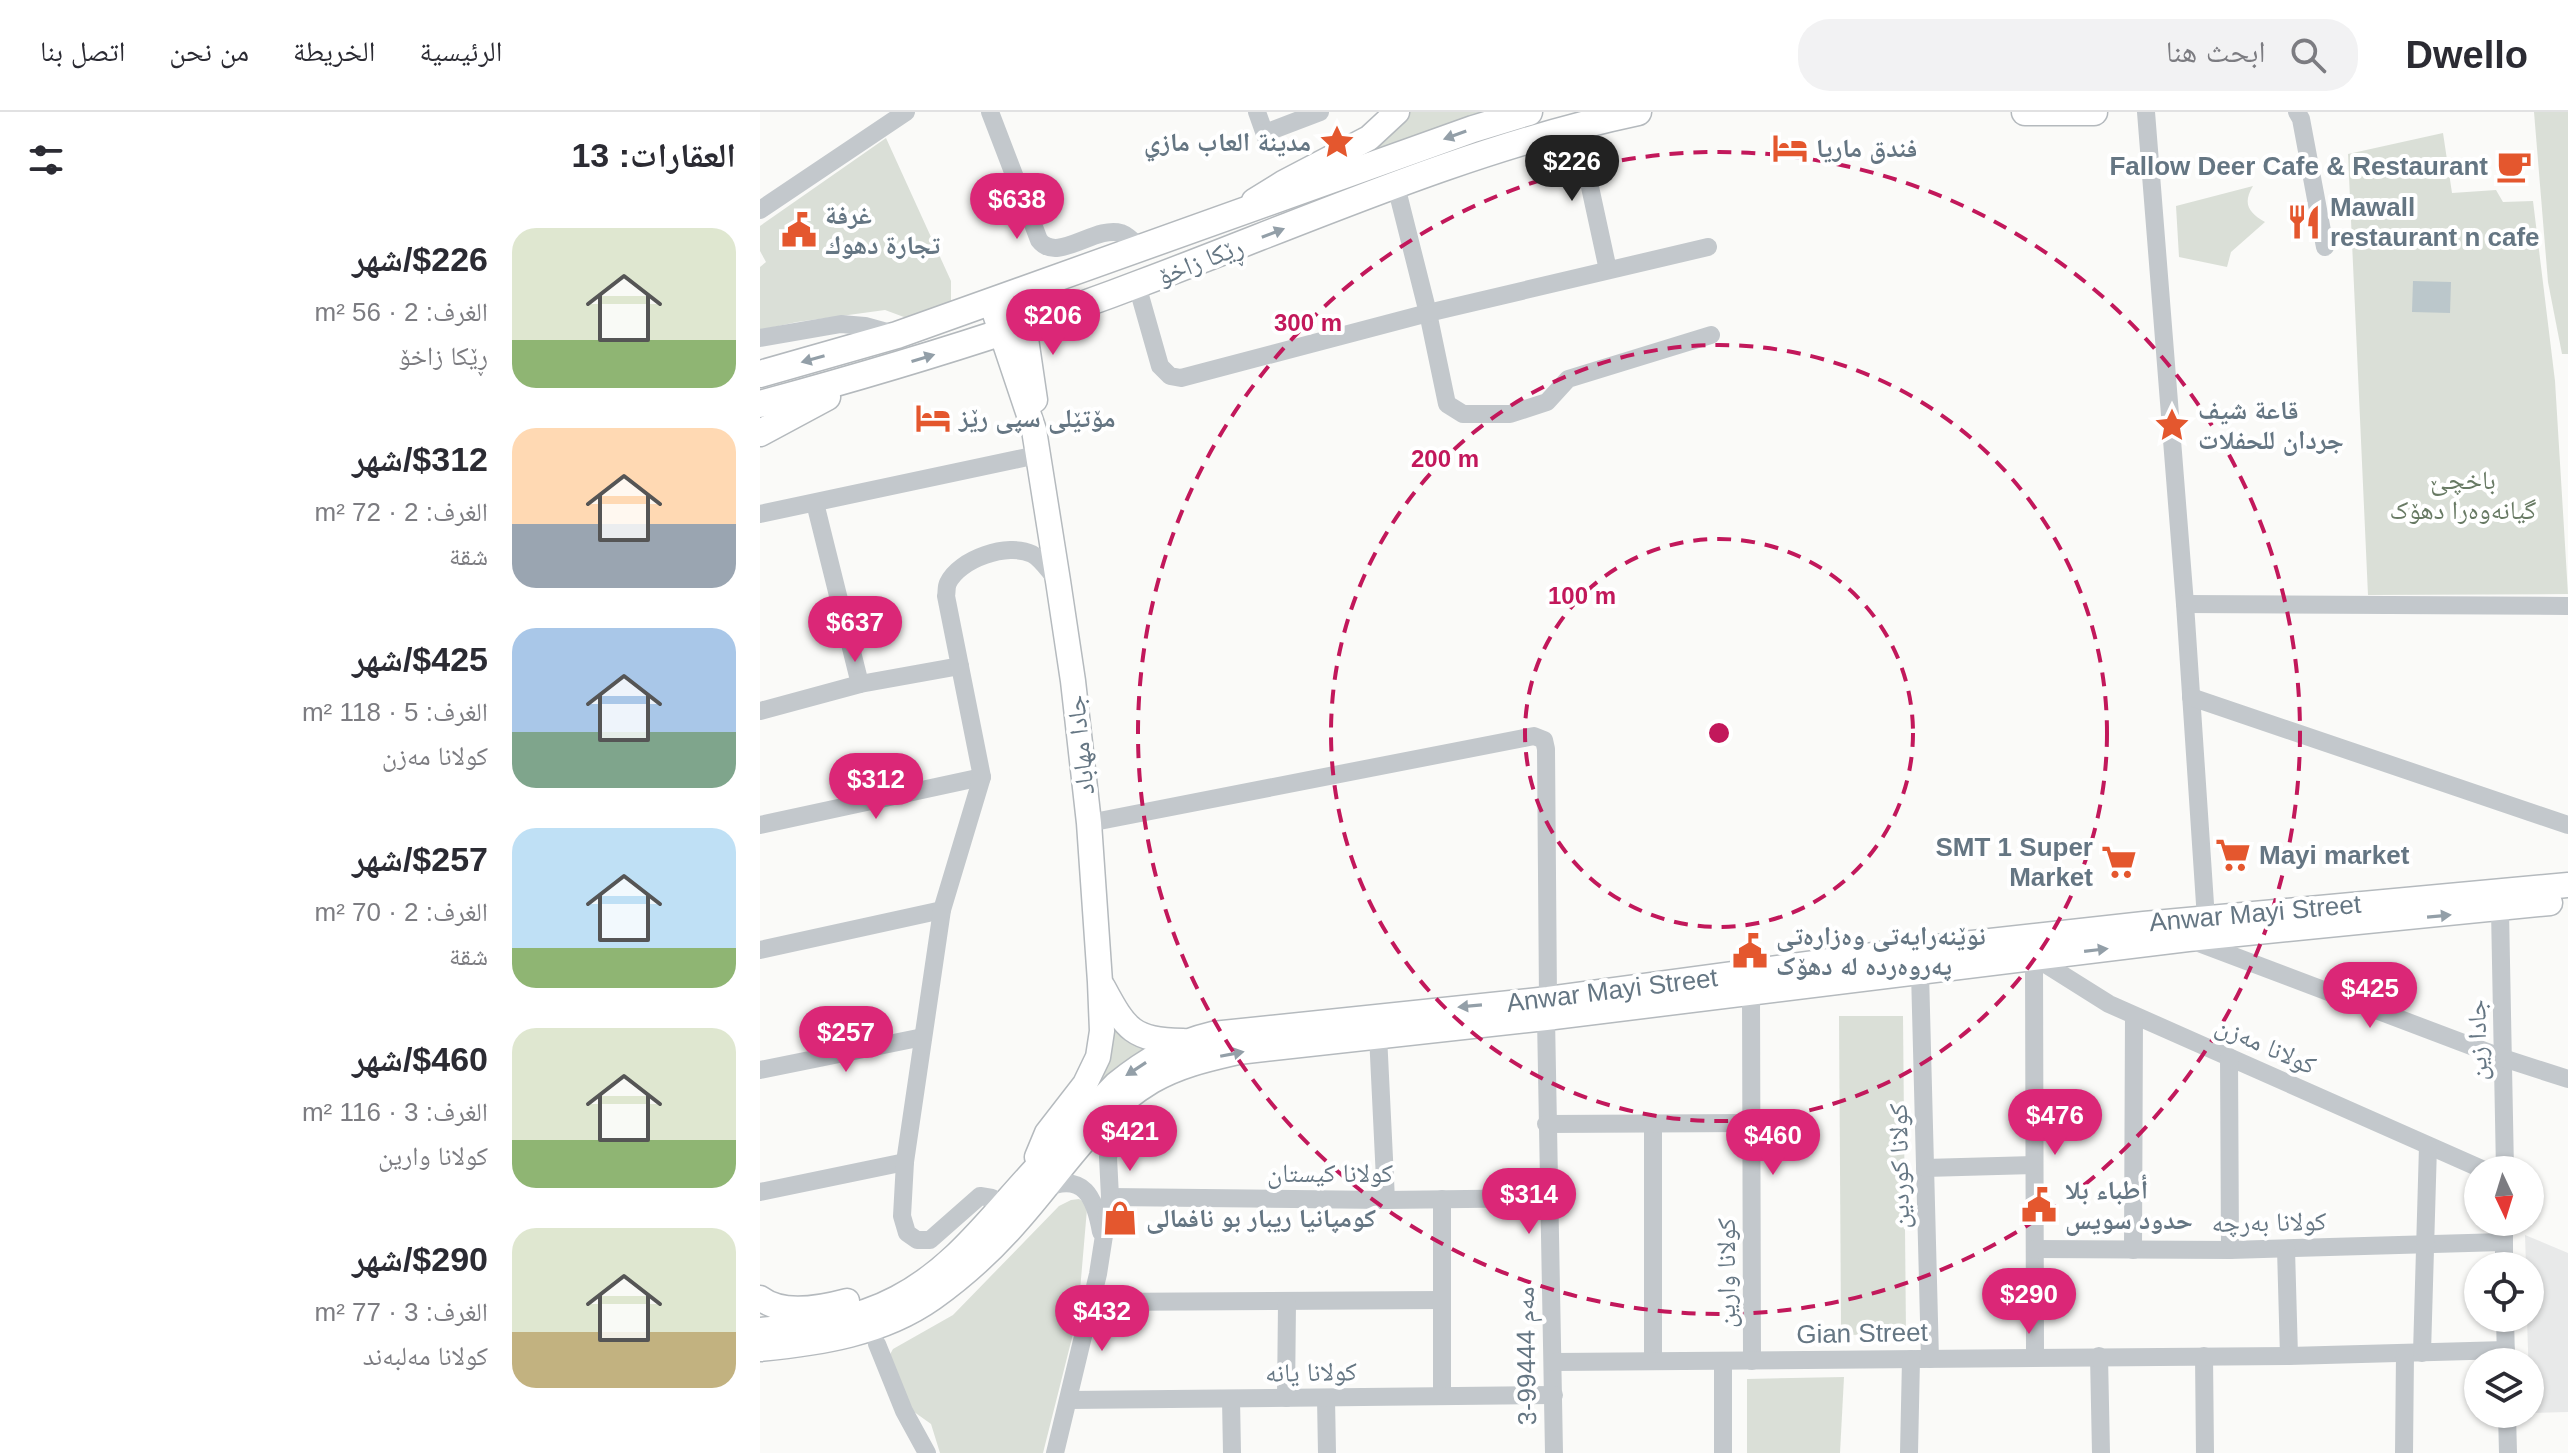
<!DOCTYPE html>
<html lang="ar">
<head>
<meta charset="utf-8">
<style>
	:root { --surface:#fff; --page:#f2f2f3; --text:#2b2b33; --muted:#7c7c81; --line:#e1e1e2; --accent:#db2777 }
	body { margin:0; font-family:Helvetica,"Noto Naskh Arabic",sans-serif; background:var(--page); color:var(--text); direction:rtl; height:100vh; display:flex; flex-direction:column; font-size:30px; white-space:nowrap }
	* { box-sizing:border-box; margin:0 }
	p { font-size:26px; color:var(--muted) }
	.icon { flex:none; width:44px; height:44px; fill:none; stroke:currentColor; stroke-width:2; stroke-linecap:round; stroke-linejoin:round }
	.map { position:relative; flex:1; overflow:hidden; direction:ltr }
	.details { display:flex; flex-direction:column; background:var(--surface); width:760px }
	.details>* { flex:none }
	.needle { width:52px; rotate:176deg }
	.tools { position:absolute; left:1704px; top:1044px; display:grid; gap:16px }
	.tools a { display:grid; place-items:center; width:80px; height:80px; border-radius:50%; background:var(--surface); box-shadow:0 2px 6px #0004; font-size:40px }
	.price { position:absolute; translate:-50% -68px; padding:0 18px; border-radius:28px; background:var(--accent); color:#fff; font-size:26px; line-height:52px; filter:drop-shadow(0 2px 4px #0008) }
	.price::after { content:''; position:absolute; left:50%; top:48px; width:24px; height:18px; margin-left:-12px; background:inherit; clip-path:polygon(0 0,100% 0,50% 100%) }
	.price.on { background:#222; color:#fff }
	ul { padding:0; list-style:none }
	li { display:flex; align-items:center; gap:24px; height:200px; padding:0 24px }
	li span { display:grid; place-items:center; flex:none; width:224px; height:160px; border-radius:24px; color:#555 }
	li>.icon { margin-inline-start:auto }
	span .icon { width:96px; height:96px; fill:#fffc; stroke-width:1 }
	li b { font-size:34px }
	h2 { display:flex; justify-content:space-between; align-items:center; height:96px; padding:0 24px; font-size:34px }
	header { display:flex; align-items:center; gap:48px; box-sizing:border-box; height:112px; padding:0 40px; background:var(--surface); border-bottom:2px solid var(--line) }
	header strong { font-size:38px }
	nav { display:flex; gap:44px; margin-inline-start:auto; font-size:28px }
	.search { width:560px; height:72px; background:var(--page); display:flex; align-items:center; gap:20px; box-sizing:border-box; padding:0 28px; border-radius:32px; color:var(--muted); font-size:30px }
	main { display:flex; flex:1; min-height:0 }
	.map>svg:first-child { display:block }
</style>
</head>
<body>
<header>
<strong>Dwello</strong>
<div class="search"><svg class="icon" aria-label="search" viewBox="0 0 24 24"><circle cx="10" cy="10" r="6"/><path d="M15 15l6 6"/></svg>ابحث هنا</div>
<nav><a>الرئيسية</a><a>الخريطة</a><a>من نحن</a><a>اتصل بنا</a></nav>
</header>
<main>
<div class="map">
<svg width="1808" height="1341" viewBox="0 0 1808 1341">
	<rect width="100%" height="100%" fill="#fafaf8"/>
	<polygon fill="#e8e9e9" points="1765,1123 1808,1141 1808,1300 1770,1301 1767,1206 1770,1206 1770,1154 1766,1154"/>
	<g fill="#dadfd7">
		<polygon points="647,0 744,0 556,64"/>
		<polygon points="1774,0 1808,0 1808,242 1802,242 1788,170"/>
		<polygon points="1683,21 1692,81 1736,78 1743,90 1773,89 1795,269 1808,482 1608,483 1588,42"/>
		<polygon points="126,26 191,169 191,192 152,208 125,198 37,210 0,218 0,155 6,150 0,139 0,114"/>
		<path d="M1493,74C1482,92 1489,101 1505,110L1471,140L1467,155L1419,145L1416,94Z"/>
		<polygon points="1079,904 1143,904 1146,1222 1085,1223 1081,1212"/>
		<polygon points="357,909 399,934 290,1027 334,971"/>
		<polygon points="319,1087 324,1090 327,1097 318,1202 283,1341 180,1341 171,1312 143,1292 128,1246 133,1237 193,1203 299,1094 311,1088"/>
		<polygon points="1084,1265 1080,1341 987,1341 987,1267"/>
	</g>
	<polygon fill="#bbc7cb" points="1653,169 1691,170 1690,201 1652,200"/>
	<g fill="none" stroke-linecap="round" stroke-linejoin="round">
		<g stroke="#b5babe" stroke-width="27">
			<g id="major">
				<polyline points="494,89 523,71 609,26 637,0"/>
				<polyline points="252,182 264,213 275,288"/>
				<polyline points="231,190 274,318 298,469 313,569 329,711 340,870 342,919 338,945 325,972 287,1021 277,1045"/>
				<path d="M343,875C366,918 373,928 423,929"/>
				<path d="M0,1186C23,1204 61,1196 87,1189"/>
				<path d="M0,1218C47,1214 94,1209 137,1186C191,1158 227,1110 267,1066C296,1034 326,1003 356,972C386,948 415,931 453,922L788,887L1158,837L1384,812L1808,773"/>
				<path d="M0,1237C60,1231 122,1222 173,1186C201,1166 231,1139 254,1113C299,1064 334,1003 392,969C420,953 448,947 478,940L786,906L1428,827L1790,791"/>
			</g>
		</g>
		<g stroke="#b4b9bd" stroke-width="29">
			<g id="highway">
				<polyline points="1265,0 1334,0"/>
				<polyline points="0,262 137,223 713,17 769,0"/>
				<path d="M0,292C129,257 256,219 381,171C544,110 707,36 878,0"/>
				<polyline points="0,321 67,285"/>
			</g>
		</g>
		<g stroke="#c3c8cc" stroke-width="18">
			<path d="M230,0L279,128C297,152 335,113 361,121C369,124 375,131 381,137"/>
			<polyline points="497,0 508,31"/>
			<polyline points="1386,0 1425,492 1446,807"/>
			<polyline points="1537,0 1541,7 1565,135"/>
			<polyline points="817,15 848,158"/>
			<polyline points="505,21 560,0"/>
			<polyline points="636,74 668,201 687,292 703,302 750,302 787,290 808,267 951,223"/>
			<polyline points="0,98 146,0"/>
			<polyline points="377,173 400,254 410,264 421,266 668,201 948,135"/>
			<polyline points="0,226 81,212 105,214 134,222"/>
			<polyline points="55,391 100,572"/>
			<polyline points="0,402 277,343"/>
			<polyline points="1425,492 1808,494"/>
			<polyline points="1431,585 1808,713"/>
			<polyline points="0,599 100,572 200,554"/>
			<polyline points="329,711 774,624 784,628 786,637 788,887"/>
			<polyline points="0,713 222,665"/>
			<polyline points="1740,798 1745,1058"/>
			<polyline points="1431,828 1743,946 1808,967"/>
			<polyline points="0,838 182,798"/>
			<polyline points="1274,845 1349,892 1724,1058"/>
			<polyline points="1274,845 1275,1245"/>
			<polyline points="1160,860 1170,1247"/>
			<polyline points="991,881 992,1249"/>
			<polyline points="786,906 794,1341"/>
			<polyline points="618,923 626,1088"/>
			<polyline points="1469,945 1470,1138"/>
			<polyline points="0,958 163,925"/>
			<polyline points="893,1011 893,1249"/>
			<polyline points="786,1012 992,1011"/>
			<polyline points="1165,1056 1274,1053"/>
			<path d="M284,1077C324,1059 335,1086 341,1120"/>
			<polyline points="0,1080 145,1050"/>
			<polyline points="350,1085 626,1088 789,1086"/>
			<path d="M232,1086L220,1084L170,1128H157L147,1121L142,1104L145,1050L182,798L222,665L186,484C187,480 186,475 188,471C199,447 248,430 272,442C282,447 290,461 298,469"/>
			<polyline points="1275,1137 1470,1138 1743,1130"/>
			<polyline points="1526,1137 1529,1244"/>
			<polyline points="1373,1138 1374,904"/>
			<polyline points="1744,1154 1744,1110"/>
			<polyline points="333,1190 682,1188"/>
			<polyline points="1745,1206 1746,1247"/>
			<polyline points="117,1232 144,1299 167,1341"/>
			<polyline points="1662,1241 1668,1034"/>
			<polyline points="1339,1244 1341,1341"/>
			<polyline points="1444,1244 1445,1341"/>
			<polyline points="794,1250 1529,1244 1746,1238"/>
			<polyline points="682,1284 682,1087"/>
			<polyline points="526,1286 527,1191"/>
			<polyline points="566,1286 567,1341"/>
			<polyline points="471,1287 472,1341"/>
			<polyline points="309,1288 794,1283"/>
			<polyline points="1747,1302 1748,1341"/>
			<polyline points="295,1341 338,1162 350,1085 348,1045 358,1013 371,987"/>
			<polyline points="963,1341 963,1249"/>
			<polyline points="1149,1341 1151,1247"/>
			<polyline points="1644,1341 1645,1242"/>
		</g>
		<use href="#major" stroke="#fff" stroke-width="24"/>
		<use href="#highway" stroke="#fff" stroke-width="26"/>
	</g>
	<defs><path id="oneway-solid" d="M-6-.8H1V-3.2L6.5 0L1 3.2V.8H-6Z" transform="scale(2)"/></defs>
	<g fill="#939fa8">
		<use href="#oneway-solid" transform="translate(695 23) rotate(160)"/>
		<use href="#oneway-solid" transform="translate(513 121) rotate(-21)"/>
		<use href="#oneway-solid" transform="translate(163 246) rotate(-17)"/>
		<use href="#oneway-solid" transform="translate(53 247) rotate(164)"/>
		<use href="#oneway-solid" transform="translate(1679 804) rotate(-5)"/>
		<use href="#oneway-solid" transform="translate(1336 838) rotate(-7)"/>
		<use href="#oneway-solid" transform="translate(710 894) rotate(175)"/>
		<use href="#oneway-solid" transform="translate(472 942) rotate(-11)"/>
		<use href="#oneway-solid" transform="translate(376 957) rotate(147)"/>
	</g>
	<g fill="none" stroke="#c2185b" stroke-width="4" stroke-dasharray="14 10">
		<circle cx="959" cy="621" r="194"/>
		<circle cx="959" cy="621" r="388"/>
		<circle cx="959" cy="621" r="581"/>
	</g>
	<defs>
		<g id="sight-bare" transform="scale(2.76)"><path d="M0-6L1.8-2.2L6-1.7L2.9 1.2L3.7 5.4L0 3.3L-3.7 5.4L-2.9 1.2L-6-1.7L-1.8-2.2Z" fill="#e4572e" stroke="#fff" stroke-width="2.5" paint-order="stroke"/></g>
		<g id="hotel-bare" transform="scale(2.76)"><path d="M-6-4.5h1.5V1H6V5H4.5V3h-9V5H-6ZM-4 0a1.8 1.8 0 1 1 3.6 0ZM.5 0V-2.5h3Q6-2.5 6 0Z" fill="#e4572e" stroke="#fff" stroke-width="2.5" paint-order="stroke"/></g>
		<g id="cafe-bare" transform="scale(2.76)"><path d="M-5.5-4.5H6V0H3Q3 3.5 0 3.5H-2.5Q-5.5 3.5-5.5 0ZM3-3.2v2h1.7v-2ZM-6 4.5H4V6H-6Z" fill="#e4572e" stroke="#fff" stroke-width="2.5" paint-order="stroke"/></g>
		<g id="restaurant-bare" transform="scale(2.76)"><path d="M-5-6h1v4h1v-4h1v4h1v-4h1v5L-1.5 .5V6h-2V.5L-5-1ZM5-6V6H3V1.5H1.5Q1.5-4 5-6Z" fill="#e4572e" stroke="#fff" stroke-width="2.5" paint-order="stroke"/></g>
		<g id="civic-bare" transform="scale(2.76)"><path d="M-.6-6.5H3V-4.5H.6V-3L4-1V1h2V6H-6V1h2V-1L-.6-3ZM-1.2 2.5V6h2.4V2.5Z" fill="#e4572e" stroke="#fff" stroke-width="2.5" paint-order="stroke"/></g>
		<g id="supermarket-bare" transform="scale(2.76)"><path d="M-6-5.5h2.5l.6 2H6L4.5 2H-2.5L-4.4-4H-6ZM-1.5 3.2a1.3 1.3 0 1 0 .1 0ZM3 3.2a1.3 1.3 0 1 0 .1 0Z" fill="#e4572e" stroke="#fff" stroke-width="2.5" paint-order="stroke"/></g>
		<g id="shop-bare" transform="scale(2.76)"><path d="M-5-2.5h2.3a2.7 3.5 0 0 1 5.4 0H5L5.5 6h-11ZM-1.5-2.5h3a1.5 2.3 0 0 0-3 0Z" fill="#e4572e" stroke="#fff" stroke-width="2.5" paint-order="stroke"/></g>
	</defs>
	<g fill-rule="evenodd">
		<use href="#sight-bare" x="577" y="30"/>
		<use href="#hotel-bare" x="1030" y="36"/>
		<use href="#cafe-bare" x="1754" y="54"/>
		<use href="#restaurant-bare" x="1544" y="110"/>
		<use href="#civic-bare" x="39" y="118"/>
		<use href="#hotel-bare" x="173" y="306"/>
		<use href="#sight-bare" x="1412" y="313"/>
		<use href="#supermarket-bare" x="1473" y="743"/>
		<use href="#supermarket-bare" x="1359" y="750"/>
		<use href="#civic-bare" x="990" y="839"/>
		<use href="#civic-bare" x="1279" y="1093"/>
		<use href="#shop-bare" x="360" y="1106"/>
	</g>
	<g text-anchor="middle" stroke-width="8" stroke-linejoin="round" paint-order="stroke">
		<g font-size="26" font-weight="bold" fill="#657683" stroke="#fff" text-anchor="start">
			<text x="551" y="39" text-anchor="end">مدينة العاب مازي</text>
			<text x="1056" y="45">فندق ماريا</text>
			<text x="1728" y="63" text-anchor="end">Fallow Deer Cafe &amp; Restaurant</text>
			<text x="1570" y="104">Mawall<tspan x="1570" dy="30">restaurant n cafe</tspan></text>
			<text x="65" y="112">غرفة<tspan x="65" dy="30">تجارة دهوك</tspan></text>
			<text x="1438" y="307">قاعة شيف<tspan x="1438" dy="30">جردان للحفلات</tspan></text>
			<text x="199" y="315">مۆتێلی سپی رێز</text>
			<text x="1333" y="744" text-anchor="end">SMT 1 Super<tspan x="1333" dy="30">Market</tspan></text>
			<text x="1499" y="752">Mayi market</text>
			<text x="1016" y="833">نوێنەرایەتی وەزارەتی<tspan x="1016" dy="30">پەروەردە لە دهۆک</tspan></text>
			<text x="1305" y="1087">أطباء بلا<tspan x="1305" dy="30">حدود سويس</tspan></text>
			<text x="386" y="1115">كومپانيا ريبار بو نافمالى</text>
		</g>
		<g font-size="26" fill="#657683" stroke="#fff">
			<text transform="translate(440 149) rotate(-21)" y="9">ڕێکا زاخۆ</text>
			<text transform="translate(320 633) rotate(-96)" y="9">جادا مهاباد</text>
			<text transform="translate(1495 801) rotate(-5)" y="9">Anwar Mayi Street</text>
			<text transform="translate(852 878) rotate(-7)" y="9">Anwar Mayi Street</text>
			<text transform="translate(1717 928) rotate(-91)" y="9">جادا زین</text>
			<text transform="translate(1506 933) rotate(24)" y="9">کولانا مەزن</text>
			<text transform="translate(1139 1054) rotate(-91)" y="9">کولانا کوردین</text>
			<text x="570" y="1070">کولانا کیستان</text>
			<text transform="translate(1509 1110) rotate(-1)" y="9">کولانا بەرچە</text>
			<text transform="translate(966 1161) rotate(-90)" y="9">کولانا وارین</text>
			<text transform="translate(1102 1221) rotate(-1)" y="9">Gian Street</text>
			<text transform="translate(766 1244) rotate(-91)" y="9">مەم 99444-3</text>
			<text transform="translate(551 1260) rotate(-1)" y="9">کولانا یانه</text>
		</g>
		<g font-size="26" fill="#687a64" stroke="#fff">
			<text x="1703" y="377">باخچێ<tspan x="1703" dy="30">گیانه‌وه‌را دهۆک</tspan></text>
		</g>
	</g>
	<circle cx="959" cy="621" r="12" fill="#c2185b" stroke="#fff" stroke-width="4"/>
	<g font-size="24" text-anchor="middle" font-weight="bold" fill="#c2185b" stroke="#fff" stroke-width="8" stroke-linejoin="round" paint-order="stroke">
		<text x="548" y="219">300 m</text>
		<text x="685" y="355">200 m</text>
		<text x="822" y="492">100 m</text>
	</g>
</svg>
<div class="tools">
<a><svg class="needle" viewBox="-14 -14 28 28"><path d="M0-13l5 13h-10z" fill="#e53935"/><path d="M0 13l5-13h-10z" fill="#7c7c81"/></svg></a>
<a><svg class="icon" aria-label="locate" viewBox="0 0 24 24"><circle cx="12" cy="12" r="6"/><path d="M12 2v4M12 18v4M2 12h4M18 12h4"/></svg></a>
<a><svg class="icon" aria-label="layers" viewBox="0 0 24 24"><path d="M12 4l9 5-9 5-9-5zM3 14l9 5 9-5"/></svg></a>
</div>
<b class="price on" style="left:812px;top:91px">$226</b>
<b class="price" style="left:257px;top:129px">$638</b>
<b class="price" style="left:293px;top:245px">$206</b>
<b class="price" style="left:95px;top:552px">$637</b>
<b class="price" style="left:116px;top:709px">$312</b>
<b class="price" style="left:1610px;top:918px">$425</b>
<b class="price" style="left:86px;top:962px">$257</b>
<b class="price" style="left:1295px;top:1045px">$476</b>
<b class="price" style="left:370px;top:1061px">$421</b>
<b class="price" style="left:1013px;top:1065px">$460</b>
<b class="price" style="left:769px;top:1124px">$314</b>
<b class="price" style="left:1269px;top:1224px">$290</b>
<b class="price" style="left:342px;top:1241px">$432</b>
</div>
<section class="details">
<h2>العقارات: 13<svg class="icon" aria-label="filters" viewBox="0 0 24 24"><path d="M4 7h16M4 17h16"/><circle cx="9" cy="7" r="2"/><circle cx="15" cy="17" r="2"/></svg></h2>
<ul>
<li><span style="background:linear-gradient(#dfe7d0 70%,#8fb573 0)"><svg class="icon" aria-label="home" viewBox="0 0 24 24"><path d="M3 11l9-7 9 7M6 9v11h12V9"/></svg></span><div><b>$226/شهر</b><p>الغرف: 2 · 56 m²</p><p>ڕێکا زاخۆ</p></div></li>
<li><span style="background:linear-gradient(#ffd9b3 60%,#9aa5b1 0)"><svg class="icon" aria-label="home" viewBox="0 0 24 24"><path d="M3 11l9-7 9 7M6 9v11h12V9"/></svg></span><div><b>$312/شهر</b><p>الغرف: 2 · 72 m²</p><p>شقة</p></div></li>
<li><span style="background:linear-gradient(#a9c7e8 65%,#7fa58c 0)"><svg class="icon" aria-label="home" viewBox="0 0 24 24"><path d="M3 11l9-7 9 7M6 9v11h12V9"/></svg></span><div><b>$425/شهر</b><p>الغرف: 5 · 118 m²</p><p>کولانا مەزن</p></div></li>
<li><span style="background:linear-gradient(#bfe0f5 75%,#8fb573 0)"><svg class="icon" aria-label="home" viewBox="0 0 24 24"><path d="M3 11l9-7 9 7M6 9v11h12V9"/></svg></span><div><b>$257/شهر</b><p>الغرف: 2 · 70 m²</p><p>شقة</p></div></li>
<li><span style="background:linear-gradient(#dfe7d0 70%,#8fb573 0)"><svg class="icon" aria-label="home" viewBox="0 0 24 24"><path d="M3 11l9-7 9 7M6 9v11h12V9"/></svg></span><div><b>$460/شهر</b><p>الغرف: 3 · 116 m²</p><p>کولانا وارین</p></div></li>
<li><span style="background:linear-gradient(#dfe7d0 65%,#c2b280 0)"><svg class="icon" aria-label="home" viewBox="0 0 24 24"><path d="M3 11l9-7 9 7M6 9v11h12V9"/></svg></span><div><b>$290/شهر</b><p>الغرف: 3 · 77 m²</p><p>کولانا مەلبەند</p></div></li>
</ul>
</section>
</main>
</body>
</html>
